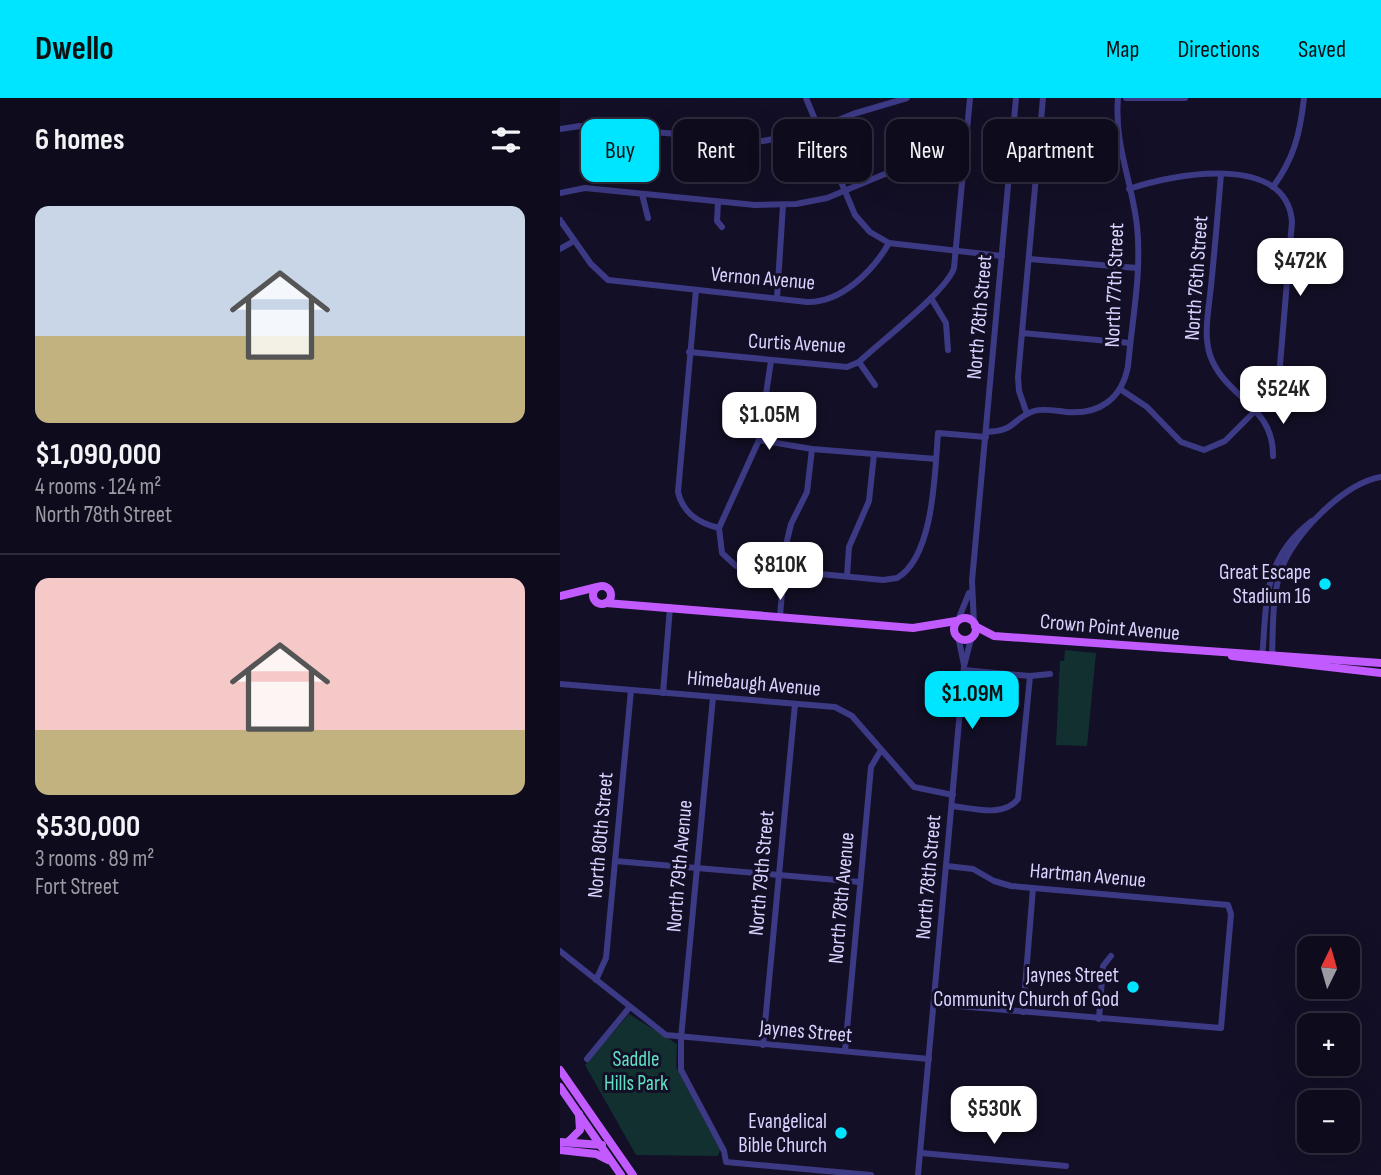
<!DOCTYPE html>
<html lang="en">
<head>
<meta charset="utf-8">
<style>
	:root { --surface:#0e0b1c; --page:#171425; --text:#f1f3f6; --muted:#9b9ba3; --line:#2e2b3b; --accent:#00e5ff }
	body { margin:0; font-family:"Sofia Sans Condensed",sans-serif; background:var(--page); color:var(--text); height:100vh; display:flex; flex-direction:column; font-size:26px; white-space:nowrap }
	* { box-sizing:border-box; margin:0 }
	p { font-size:23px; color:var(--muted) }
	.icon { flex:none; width:38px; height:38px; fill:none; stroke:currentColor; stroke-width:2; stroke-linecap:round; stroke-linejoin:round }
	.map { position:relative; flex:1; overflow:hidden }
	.sheet { display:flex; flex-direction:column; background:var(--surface); width:560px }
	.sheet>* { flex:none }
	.hud { position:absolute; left:21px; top:21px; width:665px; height:63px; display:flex; gap:14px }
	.needle { width:46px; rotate:5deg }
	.fabs { position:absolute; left:737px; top:838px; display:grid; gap:14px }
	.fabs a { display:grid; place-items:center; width:63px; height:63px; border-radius:14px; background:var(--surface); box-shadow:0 7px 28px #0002,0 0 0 2px var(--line); font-size:35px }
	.price { position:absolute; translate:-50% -60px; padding:0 16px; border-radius:14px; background:#fff; color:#222; font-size:23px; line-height:46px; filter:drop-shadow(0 2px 4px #0008) }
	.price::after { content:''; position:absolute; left:50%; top:42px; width:21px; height:16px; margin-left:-10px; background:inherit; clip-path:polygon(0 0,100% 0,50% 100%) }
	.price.active { background:var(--accent); color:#111 }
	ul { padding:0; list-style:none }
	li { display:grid; align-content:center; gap:14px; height:371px; padding:0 35px }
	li+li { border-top:2px solid var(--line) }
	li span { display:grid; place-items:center; height:217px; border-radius:14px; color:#555 }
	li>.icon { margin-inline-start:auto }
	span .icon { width:126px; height:126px; fill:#fffc; stroke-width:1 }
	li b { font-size:30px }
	h2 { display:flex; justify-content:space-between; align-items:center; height:84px; padding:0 35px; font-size:30px }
	.pill { padding:0 24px; border-radius:14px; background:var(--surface); box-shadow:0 7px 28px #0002,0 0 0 2px var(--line); font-size:24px; line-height:63px }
	.pill.active { background:var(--accent); color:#111 }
	header { display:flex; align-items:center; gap:42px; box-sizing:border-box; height:98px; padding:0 35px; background:var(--accent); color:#111 }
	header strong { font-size:33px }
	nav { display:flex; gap:38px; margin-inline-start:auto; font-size:24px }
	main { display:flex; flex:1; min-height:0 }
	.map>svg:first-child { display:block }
</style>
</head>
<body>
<header>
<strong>Dwello</strong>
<nav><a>Map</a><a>Directions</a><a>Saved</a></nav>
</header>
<main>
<section class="sheet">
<h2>6 homes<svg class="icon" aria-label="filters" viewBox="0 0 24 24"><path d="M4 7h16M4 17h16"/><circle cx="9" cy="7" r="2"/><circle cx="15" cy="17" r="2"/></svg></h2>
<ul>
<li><span style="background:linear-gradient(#c9d6e8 60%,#c2b280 0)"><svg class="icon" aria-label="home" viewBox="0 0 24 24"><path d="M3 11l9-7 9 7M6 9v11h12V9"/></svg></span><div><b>$1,090,000</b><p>4 rooms · 124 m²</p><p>North 78th Street</p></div></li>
<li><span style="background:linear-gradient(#f6c9c9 70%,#c2b280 0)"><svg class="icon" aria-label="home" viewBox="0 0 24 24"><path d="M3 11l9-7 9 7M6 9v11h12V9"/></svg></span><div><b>$530,000</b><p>3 rooms · 89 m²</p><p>Fort Street</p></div></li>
</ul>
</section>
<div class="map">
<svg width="821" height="1077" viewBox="0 0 821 1077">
	<rect width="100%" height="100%" fill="#130f26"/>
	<g fill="#12302f">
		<polygon points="505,552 536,555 527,648 496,647 500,563 504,563"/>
		<polygon points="69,916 117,946 116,969 160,1052 158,1058 76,1057 25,967"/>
	</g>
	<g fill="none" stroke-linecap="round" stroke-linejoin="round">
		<g stroke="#3d3a85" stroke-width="6">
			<polyline points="246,0 295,117 310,134 329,145"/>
			<polyline points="566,0 625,0"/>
			<polyline points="0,31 20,28 203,43 246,35 293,16 347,0"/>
			<path d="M661,76C658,113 655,150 651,188C649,210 643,236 650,257C664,299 714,307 713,358"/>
			<path d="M713,89C734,60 740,36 744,0"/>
			<polyline points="0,95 25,90 195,107 236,106 267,100 349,66 404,63"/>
			<polyline points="82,96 88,120"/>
			<polyline points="158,104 157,123 162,129"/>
			<path d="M0,122L31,166L48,182L247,204C281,205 313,173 329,145L442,158"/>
			<polyline points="0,151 14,143"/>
			<polyline points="469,161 577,170"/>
			<path d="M136,192L118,394C123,415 138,425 159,430"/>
			<polyline points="217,200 223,107"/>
			<polyline points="371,200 386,225 388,252"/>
			<polyline points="462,235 570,245"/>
			<path d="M129,254L287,269L299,264C320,244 387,193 394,170L410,0"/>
			<path d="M211,263L199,342L159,430L162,455L176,468L323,482L337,480C374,459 375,373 378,335L426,339"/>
			<polyline points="299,264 315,287"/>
			<path d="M560,291L587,309L621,344L644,352L665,343L708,300L719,279L732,124C727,54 612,76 569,91"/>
			<polyline points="467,316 459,293 458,279 483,0"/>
			<path d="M426,334C457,333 451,321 474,313C484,310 496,313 506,314C539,317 562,301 568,268C572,222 582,174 577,128C572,83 554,47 558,0"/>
			<polyline points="199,342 252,351 376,361"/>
			<polyline points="287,478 289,449 309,403 314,356"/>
			<polyline points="220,518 226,447 231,426 247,394 252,351"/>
			<polyline points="398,522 409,495"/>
			<polyline points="414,526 412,483 456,0"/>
			<polyline points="398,538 404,567"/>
			<path d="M712,559C713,531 712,498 721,472C733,437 784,385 821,379"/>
			<path d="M702,561C707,504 702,461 752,423"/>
			<polyline points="404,572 470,578 490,576"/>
			<polyline points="0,586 275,609 292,618 354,689 393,697"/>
			<polyline points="103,595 110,509"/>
			<polyline points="153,599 121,940 121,972 164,1053 166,1064 311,1077"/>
			<path d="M392,708C413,710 443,720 458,701L470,578"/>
			<polyline points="55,763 300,784"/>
			<polyline points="0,853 106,937 369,961"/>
			<polyline points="36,882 46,860 71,592"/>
			<polyline points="374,906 661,930 671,816 668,807 451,788 434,783 413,771 387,768"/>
			<polyline points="463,914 473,790"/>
			<polyline points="539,921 543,868 551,858"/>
			<polyline points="203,947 235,606"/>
			<polyline points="285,953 311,669 321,652"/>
			<polyline points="27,961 69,910"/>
			<polyline points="361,1055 506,1068"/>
			<polyline points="358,1077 404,568 411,541"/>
		</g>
		<g stroke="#c25bff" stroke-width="8">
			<circle cx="42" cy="497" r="9"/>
			<polyline points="0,498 37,489"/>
			<polyline points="46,505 353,530 396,523"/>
			<circle cx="405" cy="531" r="11"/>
			<polyline points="415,528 434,538 821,565"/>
			<polyline points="672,558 821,575"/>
			<polyline points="0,972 73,1077"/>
			<polyline points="0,989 61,1077"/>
			<polyline points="9,1043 20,1032 19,1016"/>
			<polyline points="0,1044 42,1047"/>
			<polyline points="0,1052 36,1056 48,1062"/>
		</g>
	</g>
	<g fill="#00e5ff" stroke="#130f26" stroke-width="2.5">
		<circle cx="765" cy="486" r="7"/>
		<circle cx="573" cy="889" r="7"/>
		<circle cx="281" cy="1035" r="7"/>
	</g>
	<g text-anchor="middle" stroke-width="6" stroke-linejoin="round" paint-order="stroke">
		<g font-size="21" fill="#d9d4ff" stroke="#130f26">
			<text transform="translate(203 180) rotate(5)" y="7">Vernon Avenue</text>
			<text transform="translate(636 180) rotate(-86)" y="7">North 76th Street</text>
			<text transform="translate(554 187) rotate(-88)" y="7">North 77th Street</text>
			<text transform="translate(419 219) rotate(-85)" y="7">North 78th Street</text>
			<text transform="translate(237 245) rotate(3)" y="7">Curtis Avenue</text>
			<text transform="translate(550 529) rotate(5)" y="7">Crown Point Avenue</text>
			<text transform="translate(194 585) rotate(5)" y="7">Himebaugh Avenue</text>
			<text transform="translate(40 737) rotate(-85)" y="7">North 80th Street</text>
			<text transform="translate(119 768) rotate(-85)" y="7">North 79th Avenue</text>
			<text transform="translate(201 775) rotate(-85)" y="7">North 79th Street</text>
			<text transform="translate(528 777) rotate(5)" y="7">Hartman Avenue</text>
			<text transform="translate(368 779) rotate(-85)" y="7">North 78th Street</text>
			<text transform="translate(281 800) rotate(-85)" y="7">North 78th Avenue</text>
			<text transform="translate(246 933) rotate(5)" y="7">Jaynes Street</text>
		</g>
		<g font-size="21" fill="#d9d4ff" stroke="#130f26" text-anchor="end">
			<text x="751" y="481">Great Escape<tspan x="751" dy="24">Stadium 16</tspan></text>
			<text x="559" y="884">Jaynes Street<tspan x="559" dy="24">Community Church of God</tspan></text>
			<text x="267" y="1030">Evangelical<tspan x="267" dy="24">Bible Church</tspan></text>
		</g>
		<g font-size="21" fill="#5fe0c0" stroke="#130f26">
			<text x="76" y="968">Saddle<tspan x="76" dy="24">Hills Park</tspan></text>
		</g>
	</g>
</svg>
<div class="fabs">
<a><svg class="needle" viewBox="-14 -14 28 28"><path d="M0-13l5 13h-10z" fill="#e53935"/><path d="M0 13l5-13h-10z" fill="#9b9ba3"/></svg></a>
<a>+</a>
<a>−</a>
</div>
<b class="price" style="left:740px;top:200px">$472K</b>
<b class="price" style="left:723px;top:328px">$524K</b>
<b class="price" style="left:209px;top:354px">$1.05M</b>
<b class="price" style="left:220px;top:504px">$810K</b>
<b class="price active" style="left:412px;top:633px">$1.09M</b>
<b class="price" style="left:434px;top:1048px">$530K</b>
<div class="hud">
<a class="pill active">Buy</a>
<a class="pill">Rent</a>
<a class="pill">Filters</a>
<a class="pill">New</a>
<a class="pill">Apartment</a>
</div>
</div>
</main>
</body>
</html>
